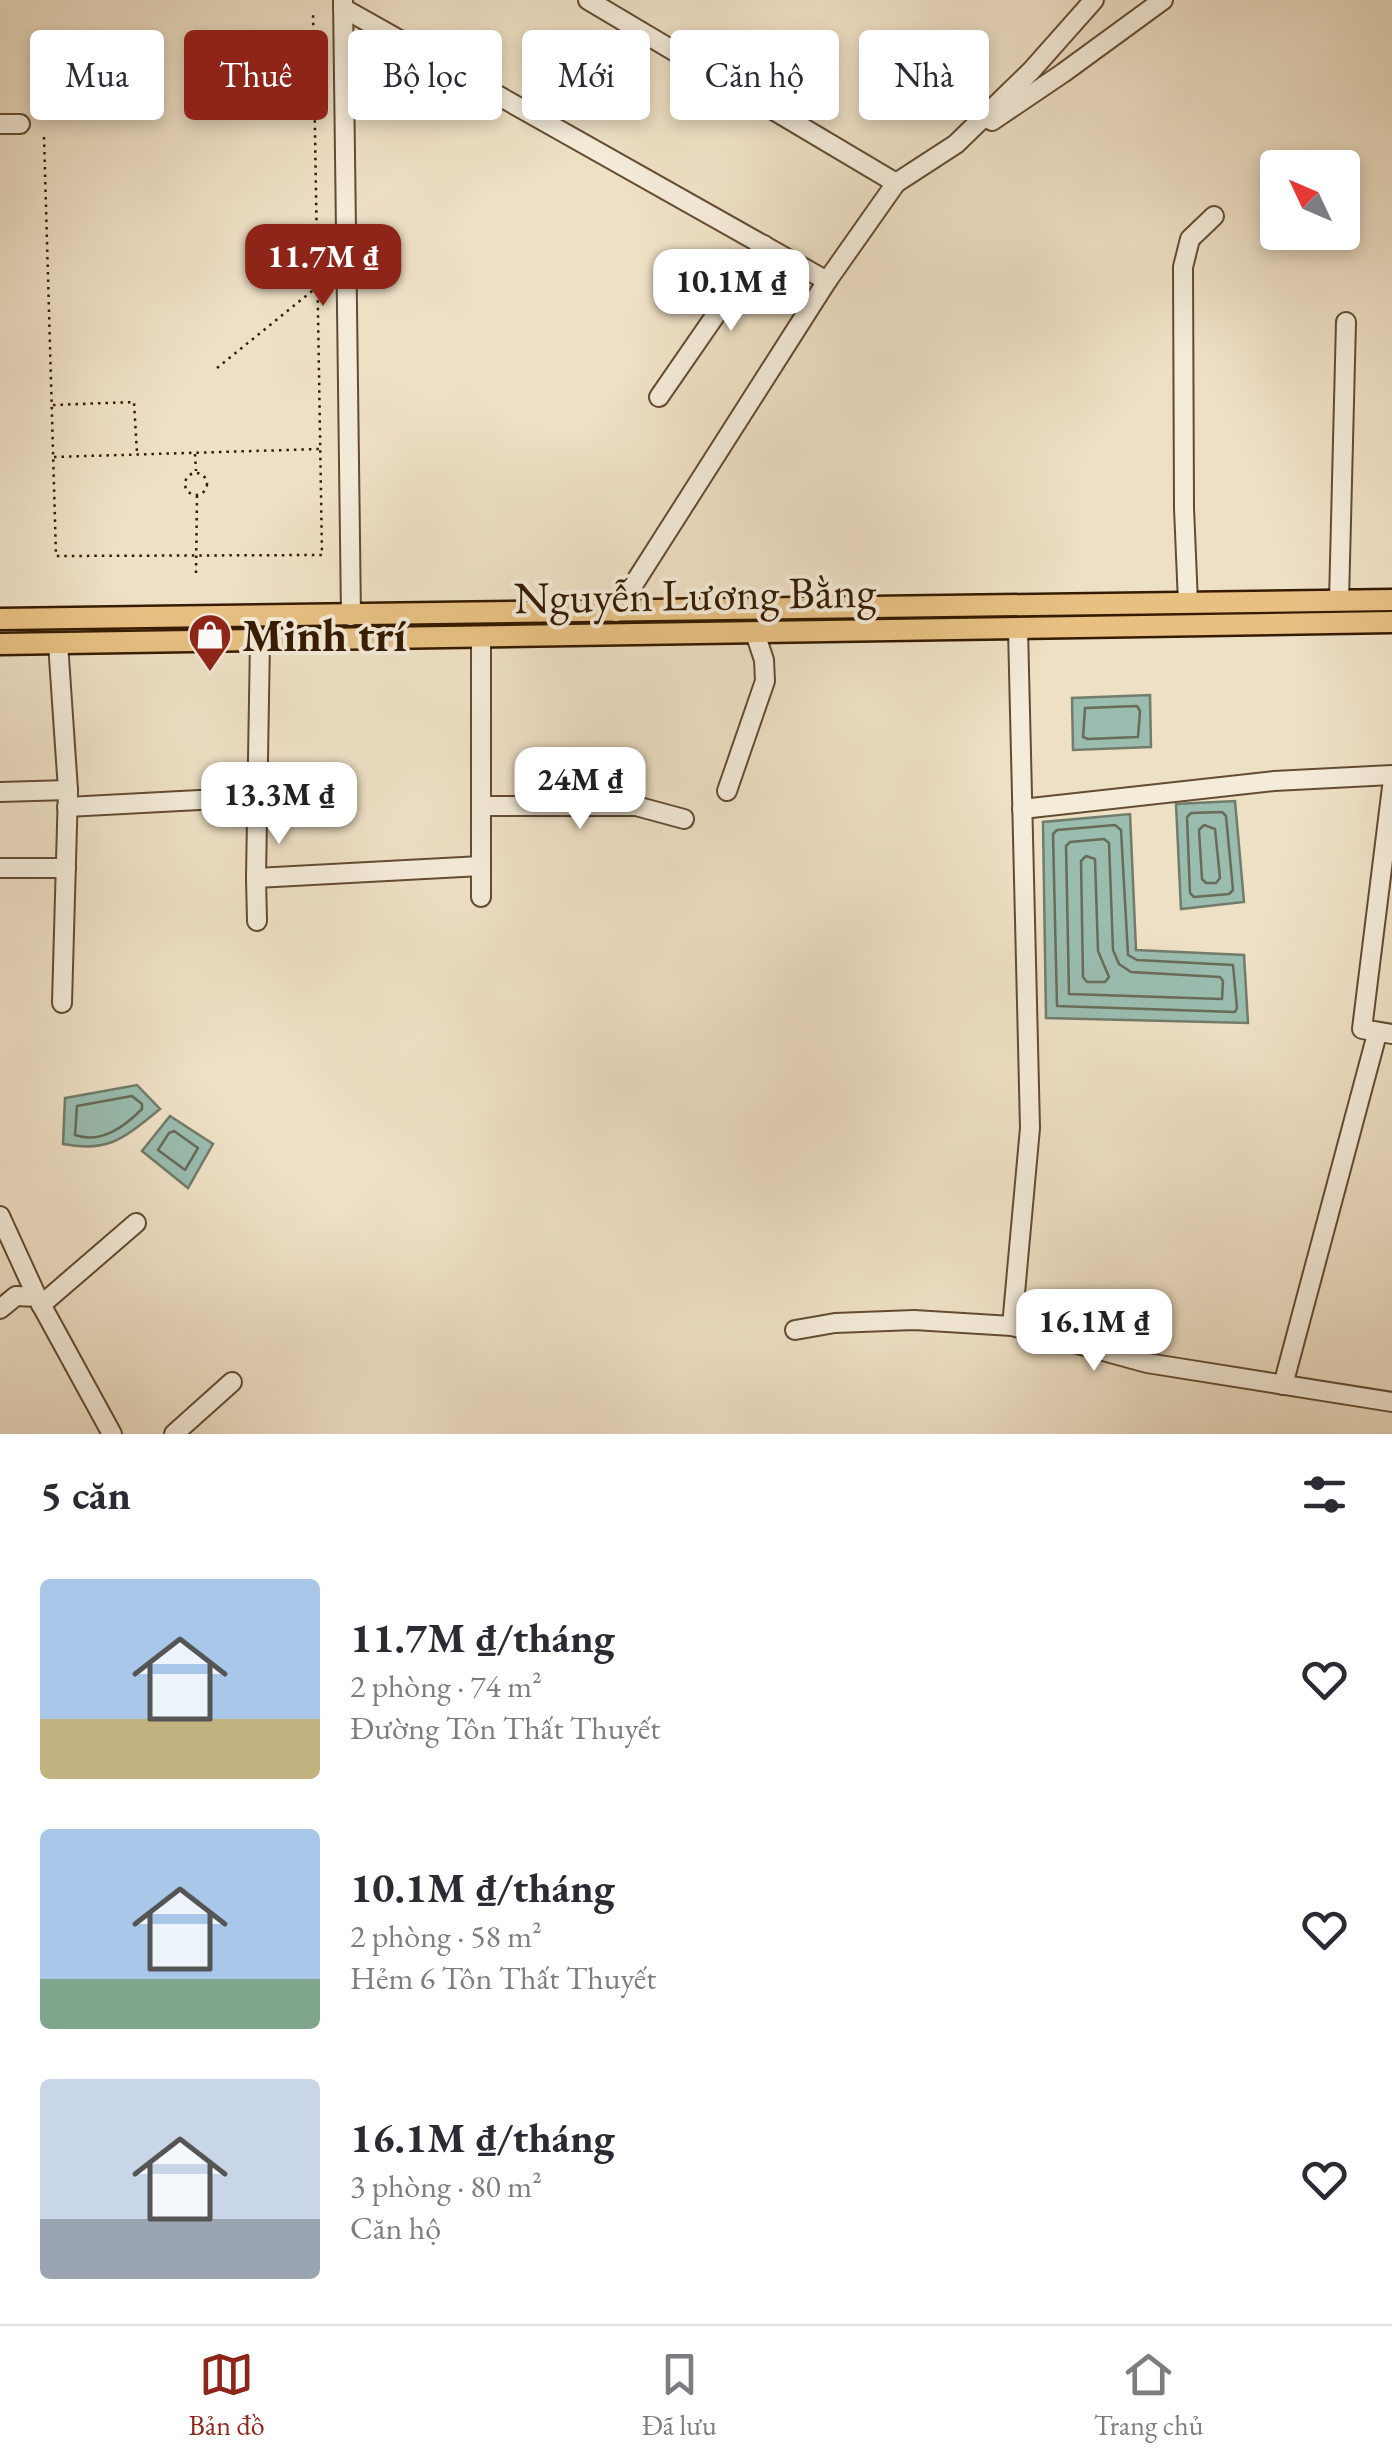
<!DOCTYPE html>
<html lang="vi">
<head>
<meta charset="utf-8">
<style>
	:root { --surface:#fff; --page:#f7f7f7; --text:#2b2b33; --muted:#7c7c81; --line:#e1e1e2; --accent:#8f2418 }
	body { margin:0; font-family:"EB Garamond",serif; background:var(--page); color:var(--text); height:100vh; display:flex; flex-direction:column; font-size:38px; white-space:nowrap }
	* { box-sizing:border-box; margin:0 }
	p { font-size:32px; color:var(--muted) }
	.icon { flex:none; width:55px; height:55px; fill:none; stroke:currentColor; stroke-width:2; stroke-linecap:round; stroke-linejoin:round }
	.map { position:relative; height:1434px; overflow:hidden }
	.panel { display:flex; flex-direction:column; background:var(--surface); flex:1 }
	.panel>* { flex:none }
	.guide { position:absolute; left:30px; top:30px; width:1332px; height:90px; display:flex; gap:20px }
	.needle { width:65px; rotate:314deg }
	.buttons { position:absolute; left:1260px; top:150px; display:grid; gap:20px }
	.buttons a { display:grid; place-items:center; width:100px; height:100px; border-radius:10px; background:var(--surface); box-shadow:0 5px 15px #0003; font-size:50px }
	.price { position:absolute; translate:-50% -85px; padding:0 22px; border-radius:20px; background:#fff; color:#222; font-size:32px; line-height:65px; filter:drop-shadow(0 2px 5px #0008) }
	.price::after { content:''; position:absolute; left:50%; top:60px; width:30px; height:22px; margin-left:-15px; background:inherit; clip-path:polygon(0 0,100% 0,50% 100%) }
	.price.on { background:var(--accent); color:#fff }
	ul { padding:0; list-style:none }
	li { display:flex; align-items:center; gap:30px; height:250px; padding:0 40px }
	li span { display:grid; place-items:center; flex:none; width:280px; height:200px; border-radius:10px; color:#555 }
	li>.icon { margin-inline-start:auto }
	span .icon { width:120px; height:120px; fill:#fffc; stroke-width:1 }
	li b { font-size:42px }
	h2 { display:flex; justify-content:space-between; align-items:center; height:120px; padding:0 40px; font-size:42px }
	.pill { padding:0 35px; border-radius:10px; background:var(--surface); box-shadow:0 5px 15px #0003; font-size:35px; line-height:90px }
	.pill.on { background:var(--accent); color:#fff }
	.tabs { display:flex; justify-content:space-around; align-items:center; height:140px; border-top:2px solid var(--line); background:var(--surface); font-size:28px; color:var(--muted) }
	.tabs a { display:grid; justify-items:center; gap:5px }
	.tabs .on { color:var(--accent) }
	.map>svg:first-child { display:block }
</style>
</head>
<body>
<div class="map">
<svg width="1392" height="1434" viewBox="0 0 1392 1434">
	<rect width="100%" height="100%" fill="#eee0c5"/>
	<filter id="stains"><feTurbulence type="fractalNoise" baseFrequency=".002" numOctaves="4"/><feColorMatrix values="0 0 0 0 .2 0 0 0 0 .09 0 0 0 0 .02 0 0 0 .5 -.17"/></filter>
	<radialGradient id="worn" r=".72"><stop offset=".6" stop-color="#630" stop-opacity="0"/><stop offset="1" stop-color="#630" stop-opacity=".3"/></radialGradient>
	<g fill="#9abdb0" stroke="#727c6a" stroke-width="2.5">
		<polygon points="1150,695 1151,747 1073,750 1072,698"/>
		<polygon points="1235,801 1244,902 1181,909 1176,804"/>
		<polygon points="1130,814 1136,950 1244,955 1248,1023 1046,1018 1043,822"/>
		<path d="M137,1085L160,1109C125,1137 110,1153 63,1144L65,1098Z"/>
		<polygon points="170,1116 213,1144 188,1188 142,1151"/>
	</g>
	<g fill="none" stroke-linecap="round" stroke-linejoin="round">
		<g stroke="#686c58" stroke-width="2.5">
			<polygon points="1137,706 1140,711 1138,737 1088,739 1083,737 1085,708"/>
			<polygon points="1222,812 1226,816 1233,890 1229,894 1194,897 1190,893 1187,817 1191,813"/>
			<polygon points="1115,825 1121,830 1128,955 1137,960 1233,965 1237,1008 1235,1012 1057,1006 1053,834 1057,830"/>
			<polygon points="1204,825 1215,829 1220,878 1216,883 1206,883 1202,879 1199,830"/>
			<polygon points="1104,839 1109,843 1113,950 1119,964 1131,972 1220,977 1223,981 1222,999 1069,994 1066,846 1070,842"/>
			<polygon points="1086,856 1095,859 1098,951 1109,977 1105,982 1087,982 1083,977 1081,861"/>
			<path d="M132,1096L142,1104V1109C124,1127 101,1144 75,1135L77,1106Z"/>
			<polygon points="174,1131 198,1148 185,1170 158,1150 169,1133"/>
		</g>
		<g stroke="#644c32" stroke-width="22">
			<g id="minor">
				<polyline points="343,0 351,616"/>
				<polyline points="588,0 896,183"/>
				<polyline points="343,8 827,281"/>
				<polyline points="992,121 1063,73 1163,0"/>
				<polyline points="0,124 20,124"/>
				<polyline points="659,397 764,245"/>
				<polyline points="1339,601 1346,322"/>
				<polyline points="1188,603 1184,508 1183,267 1190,239 1214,216"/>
				<polyline points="616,612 827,281 896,183 956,144 1031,71 1094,0"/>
				<polyline points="481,637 481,897"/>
				<polyline points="260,640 256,878 481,866"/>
				<polyline points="58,643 68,790 62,1003"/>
				<polyline points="1392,787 1362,1029 1392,1034"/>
				<polyline points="727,791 765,681 764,660 755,633"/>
				<polyline points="0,792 68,790"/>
				<polyline points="481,806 636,806 684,819"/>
				<polyline points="67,807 256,797"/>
				<polyline points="1022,809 1274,781 1392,775"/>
				<polyline points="0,868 66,868"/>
				<polyline points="256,878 257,921"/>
				<polyline points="0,1216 37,1297"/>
				<polyline points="41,1305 136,1223"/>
				<polyline points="0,1309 16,1296 37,1297 112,1434"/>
				<polyline points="1012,1326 1030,1128 1018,629"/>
				<polyline points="795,1330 835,1323 914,1320 1012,1326 1147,1363 1392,1402"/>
				<polyline points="1283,1385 1377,1034"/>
				<polyline points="174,1434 232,1382"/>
			</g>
		</g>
		<g stroke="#361b01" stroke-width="25">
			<g id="major">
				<polyline points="0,619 1392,600"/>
				<polyline points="0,644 1392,622"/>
			</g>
		</g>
		<g stroke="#361b01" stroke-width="2.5" stroke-dasharray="2.5 5" stroke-linecap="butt">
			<polyline points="44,137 56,556 322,555 313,12"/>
			<polyline points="217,368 317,287"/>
			<polyline points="53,405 134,402 137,453"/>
			<polyline points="195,454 196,471"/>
			<polyline points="54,457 320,449"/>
			<circle cx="196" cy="484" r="11"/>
			<polyline points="196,573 197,496"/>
		</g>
		<use href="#minor" stroke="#f4ebd9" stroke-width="18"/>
		<use href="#major" stroke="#e7c082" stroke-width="20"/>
	</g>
	<defs>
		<g id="shop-pin" transform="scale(2.25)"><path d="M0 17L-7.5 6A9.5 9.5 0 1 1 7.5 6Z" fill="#8f2418" stroke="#f4ebd9"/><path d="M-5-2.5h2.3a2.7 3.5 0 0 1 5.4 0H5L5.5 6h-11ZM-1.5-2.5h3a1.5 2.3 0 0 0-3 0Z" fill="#fff"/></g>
	</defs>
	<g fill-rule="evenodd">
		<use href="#shop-pin" x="210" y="635"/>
	</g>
	<g text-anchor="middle" stroke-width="8" stroke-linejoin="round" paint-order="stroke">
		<g font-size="45" fill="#361b01" stroke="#f4ebd9">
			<text transform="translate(695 594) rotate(-1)" y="16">Nguyễn Lương Bằng</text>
		</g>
		<g font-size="45" font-weight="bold" fill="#361b01" stroke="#f4ebd9" text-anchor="start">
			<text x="242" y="651">Minh trí</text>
		</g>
	</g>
	<rect width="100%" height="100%" filter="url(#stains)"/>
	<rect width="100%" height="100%" fill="url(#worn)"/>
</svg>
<div class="buttons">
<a><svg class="needle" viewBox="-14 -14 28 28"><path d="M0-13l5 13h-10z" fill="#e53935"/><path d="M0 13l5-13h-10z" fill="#7c7c81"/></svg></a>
</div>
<b class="price on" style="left:323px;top:309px">11.7M ₫</b>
<b class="price" style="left:731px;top:334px">10.1M ₫</b>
<b class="price" style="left:580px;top:832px">24M ₫</b>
<b class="price" style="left:279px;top:847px">13.3M ₫</b>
<b class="price" style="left:1094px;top:1374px">16.1M ₫</b>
<div class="guide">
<a class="pill">Mua</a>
<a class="pill on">Thuê</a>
<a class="pill">Bộ lọc</a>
<a class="pill">Mới</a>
<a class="pill">Căn hộ</a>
<a class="pill">Nhà</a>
</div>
</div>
<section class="panel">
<h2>5 căn<svg class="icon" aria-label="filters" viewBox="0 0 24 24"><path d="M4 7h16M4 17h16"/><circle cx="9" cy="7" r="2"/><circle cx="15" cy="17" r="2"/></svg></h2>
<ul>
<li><span style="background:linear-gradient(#a9c7e8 70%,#c2b280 0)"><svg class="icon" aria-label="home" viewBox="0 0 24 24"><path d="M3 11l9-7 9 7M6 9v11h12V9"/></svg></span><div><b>11.7M ₫/tháng</b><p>2 phòng · 74 m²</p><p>Đường Tôn Thất Thuyết</p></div><svg class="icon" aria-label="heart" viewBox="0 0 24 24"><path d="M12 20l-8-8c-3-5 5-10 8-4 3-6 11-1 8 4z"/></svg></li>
<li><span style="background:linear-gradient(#a9c7e8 75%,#7fa58c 0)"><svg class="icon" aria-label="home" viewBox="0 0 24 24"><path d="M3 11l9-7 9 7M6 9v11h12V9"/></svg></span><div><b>10.1M ₫/tháng</b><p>2 phòng · 58 m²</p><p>Hẻm 6 Tôn Thất Thuyết</p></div><svg class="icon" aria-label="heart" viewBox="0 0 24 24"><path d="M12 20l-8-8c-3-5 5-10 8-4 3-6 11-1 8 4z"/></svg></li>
<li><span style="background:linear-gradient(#c9d6e8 70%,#9aa5b1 0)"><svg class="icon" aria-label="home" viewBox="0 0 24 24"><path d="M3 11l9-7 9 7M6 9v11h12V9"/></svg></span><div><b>16.1M ₫/tháng</b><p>3 phòng · 80 m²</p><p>Căn hộ</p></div><svg class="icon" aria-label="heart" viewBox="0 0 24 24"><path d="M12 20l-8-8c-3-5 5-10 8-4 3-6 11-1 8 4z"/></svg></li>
</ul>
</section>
<nav class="tabs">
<a class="on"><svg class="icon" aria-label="map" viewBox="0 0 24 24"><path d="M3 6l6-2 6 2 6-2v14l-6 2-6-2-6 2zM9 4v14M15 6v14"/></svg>Bản đồ</a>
<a><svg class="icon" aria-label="saved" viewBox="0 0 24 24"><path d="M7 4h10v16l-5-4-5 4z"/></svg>Đã lưu</a>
<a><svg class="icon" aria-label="home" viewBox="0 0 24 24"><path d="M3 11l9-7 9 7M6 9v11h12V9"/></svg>Trang chủ</a>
</nav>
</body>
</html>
